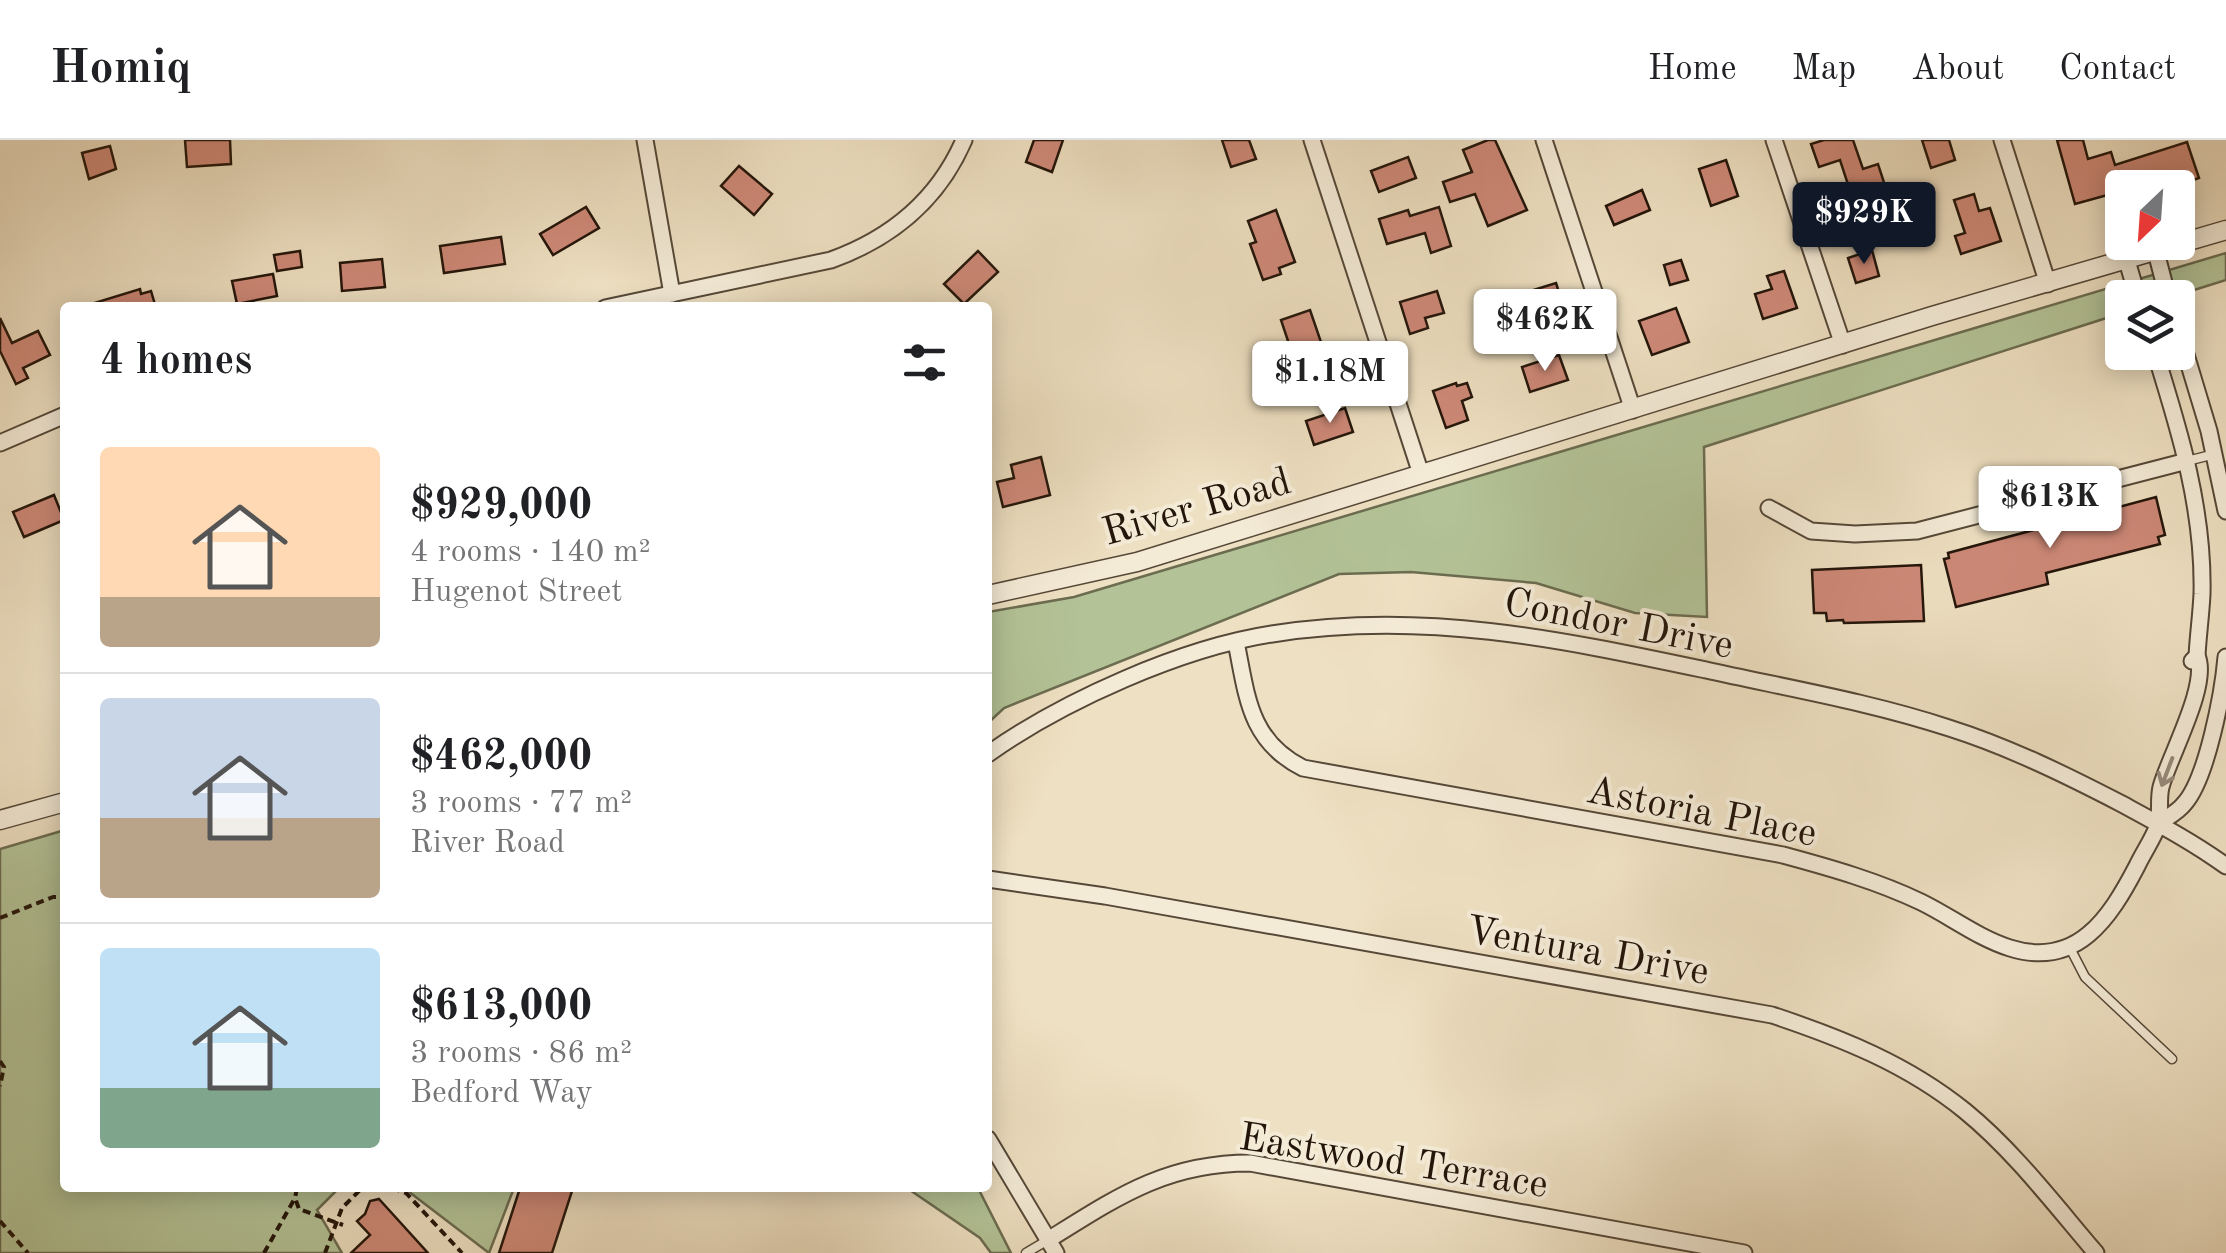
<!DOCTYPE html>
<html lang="en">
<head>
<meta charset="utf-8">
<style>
	:root { --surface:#fff; --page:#f6f6f6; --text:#202124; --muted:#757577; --line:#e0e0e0; --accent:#111827 }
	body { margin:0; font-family:"Old Standard TT",serif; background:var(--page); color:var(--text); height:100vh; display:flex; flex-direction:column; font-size:38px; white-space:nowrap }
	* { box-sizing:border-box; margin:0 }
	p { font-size:32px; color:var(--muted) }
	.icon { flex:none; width:55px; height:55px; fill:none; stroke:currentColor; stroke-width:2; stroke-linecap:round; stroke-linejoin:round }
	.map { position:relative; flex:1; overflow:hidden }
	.side { position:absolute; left:60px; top:162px; width:932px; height:890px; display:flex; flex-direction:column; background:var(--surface); border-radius:10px; box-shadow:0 5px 25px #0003 }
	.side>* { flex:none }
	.needle { width:65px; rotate:205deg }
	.fabs { position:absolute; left:2105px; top:30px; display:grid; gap:20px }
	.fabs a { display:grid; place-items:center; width:90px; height:90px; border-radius:10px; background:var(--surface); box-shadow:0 5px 25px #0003; font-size:50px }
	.price { position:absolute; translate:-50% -85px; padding:0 22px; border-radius:10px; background:#fff; color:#222; font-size:32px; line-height:65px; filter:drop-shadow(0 2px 5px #0008) }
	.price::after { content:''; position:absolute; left:50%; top:60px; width:30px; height:22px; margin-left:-15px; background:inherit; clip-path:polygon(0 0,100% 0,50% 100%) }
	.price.selected { background:var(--accent); color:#fff }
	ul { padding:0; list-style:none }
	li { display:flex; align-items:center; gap:30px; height:250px; padding:0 40px }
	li+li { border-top:2px solid var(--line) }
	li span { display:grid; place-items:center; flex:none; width:280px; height:200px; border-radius:10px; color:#555 }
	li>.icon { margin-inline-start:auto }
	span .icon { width:120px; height:120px; fill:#fffc; stroke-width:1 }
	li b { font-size:42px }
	h2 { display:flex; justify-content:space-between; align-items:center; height:120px; padding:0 40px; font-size:42px }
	header { display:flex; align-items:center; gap:60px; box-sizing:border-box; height:140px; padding:0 50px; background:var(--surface); border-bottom:2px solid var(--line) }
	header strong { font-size:48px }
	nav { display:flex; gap:55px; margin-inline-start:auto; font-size:35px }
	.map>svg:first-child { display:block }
</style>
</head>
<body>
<header>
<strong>Homiq</strong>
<nav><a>Home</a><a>Map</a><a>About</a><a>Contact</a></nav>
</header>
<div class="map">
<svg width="2226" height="1113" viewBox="0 0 2226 1113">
	<rect width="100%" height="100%" fill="#eee0c2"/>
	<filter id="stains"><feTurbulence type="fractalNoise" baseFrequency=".002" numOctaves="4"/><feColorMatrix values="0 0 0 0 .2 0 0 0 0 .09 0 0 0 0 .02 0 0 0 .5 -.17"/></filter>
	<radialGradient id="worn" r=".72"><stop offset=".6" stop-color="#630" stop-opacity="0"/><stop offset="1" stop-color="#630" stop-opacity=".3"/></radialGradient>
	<g fill="#b3c397" stroke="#6b6c50" stroke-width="2.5">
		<polygon points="2226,113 2226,140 2172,157 2122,158 2122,173 1704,307 1707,477 1635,473 1536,443 1411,432 1339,434 1004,568 988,583 988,472 1074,457"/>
		<polygon points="65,690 65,1048 339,1048 317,1070 342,1113 0,1113 0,709"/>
		<polygon points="404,1048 514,1048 489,1113"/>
		<polygon points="907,1048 978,1048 1011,1113 991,1113 980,1098"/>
	</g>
	<g fill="#ce8978" stroke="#23150a" stroke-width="2.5">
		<polygon points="185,0 230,0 231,24 187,27"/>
		<polygon points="1034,0 1063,0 1052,32 1026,22"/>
		<polygon points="1222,0 1249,0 1256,19 1231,27"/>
		<polygon points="1488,0 1495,0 1527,70 1488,86 1475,54 1450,62 1443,42 1472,32 1463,10"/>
		<polygon points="1824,0 1853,0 1863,29 1878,24 1890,61 1857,72 1840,20 1819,27 1811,4"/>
		<polygon points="1922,0 1949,0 1955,20 1931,28"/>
		<polygon points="2057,0 2083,0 2088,19 2111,12 2115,25 2187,2 2199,38 2180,45 2178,39 2152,48 2122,48 2122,51 2075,64"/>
		<polygon points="110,6 116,29 89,39 82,13"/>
		<polygon points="1408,17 1416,38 1379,52 1371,31"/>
		<polygon points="1726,20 1738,56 1711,66 1699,29"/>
		<polygon points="739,26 772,54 754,75 721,46"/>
		<polygon points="1642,50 1650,70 1614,85 1606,66"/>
		<polygon points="1974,54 1979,71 1990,68 2001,101 1961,114 1955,96 1965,93 1954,60"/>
		<polygon points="586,67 599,88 553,115 540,94"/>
		<polygon points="1439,67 1451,106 1431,113 1425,93 1387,104 1379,79 1408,70 1410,76"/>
		<polygon points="1276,70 1295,122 1279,128 1281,134 1263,140 1250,104 1256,102 1248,81"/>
		<polygon points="501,97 505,124 444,133 440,106"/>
		<polygon points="1872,110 1879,136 1856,143 1848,118"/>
		<polygon points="300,111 302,127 277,131 274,115"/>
		<polygon points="978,111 998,132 964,164 944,144"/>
		<polygon points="382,119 385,147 342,151 340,123"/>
		<polygon points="1681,120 1688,140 1670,145 1664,125"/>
		<polygon points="1784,131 1797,168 1763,179 1755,154 1772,149 1767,136"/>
		<polygon points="273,134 277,156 237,164 232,141"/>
		<polygon points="1556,143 1565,171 1528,182 1523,167 1534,163 1530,151"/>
		<polygon points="140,149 141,154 151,151 156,168 92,168 91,164"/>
		<polygon points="1437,151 1444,173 1425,178 1428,188 1410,194 1400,162"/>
		<polygon points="1676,168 1689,202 1652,215 1639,181"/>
		<polygon points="1310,170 1322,205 1316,208 1321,224 1298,231 1281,180"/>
		<polygon points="0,178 12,203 38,191 50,215 23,228 28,238 16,244 0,211"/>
		<polygon points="1559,215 1568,240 1530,252 1522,227"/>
		<polygon points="1456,243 1457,246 1467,243 1472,257 1462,261 1468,280 1446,288 1433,251"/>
		<polygon points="1345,268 1353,292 1314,305 1306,281"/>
		<polygon points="1041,317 1050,355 1003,367 997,342 1014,338 1011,325"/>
		<polygon points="54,355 64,380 24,397 13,372"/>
		<polygon points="2156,357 2165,395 2158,397 2160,404 2046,433 2048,444 1956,467 1944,419 1949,418 1948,413"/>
		<polygon points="1921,425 1924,481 1844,483 1843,480 1827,481 1826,473 1814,473 1812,430"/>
		<polygon points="520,1048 573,1048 552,1113 499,1113"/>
		<polygon points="379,1059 428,1113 351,1113 370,1095 357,1081 365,1074 370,1061"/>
	</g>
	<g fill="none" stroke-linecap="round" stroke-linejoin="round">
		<g stroke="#564838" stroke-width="11">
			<g id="service">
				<polyline points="2187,321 2215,314"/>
				<polyline points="2070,808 2085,837 2172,919"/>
				<polyline points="1026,1113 1048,1100"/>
			</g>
		</g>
		<g stroke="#564838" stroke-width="19">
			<g id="minor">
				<polyline points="645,0 672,154"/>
				<polyline points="1312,0 1421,334"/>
				<polyline points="1544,0 1633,270"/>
				<polyline points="1774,0 1843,205"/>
				<polyline points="2002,0 2048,144"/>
				<polyline points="2156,112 2168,158"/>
				<polyline points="2127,121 2138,158"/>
				<path d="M605,168L831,120C892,98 938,60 964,0"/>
				<polyline points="2178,188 2209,291 2226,371"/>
				<path d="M2155,212C2180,292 2204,370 2202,454C2201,475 2198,496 2197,516L2192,521"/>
				<polyline points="0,303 65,275"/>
				<polyline points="1769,368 1811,391 1855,394 1917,391 2187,321"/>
				<path d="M1236,502C1247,556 1249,601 1303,628L1783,715C1831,728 1877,741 1921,762C1950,776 1978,798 2010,808C2077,829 2110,778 2137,726C2143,713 2153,699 2158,685C2161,673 2158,659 2161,647C2169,617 2210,544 2197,516"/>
				<path d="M988,614C1063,561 1181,508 1272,494C1422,470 1559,499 1706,530C1787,548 1870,562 1949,588C2009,607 2066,635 2122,664C2157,683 2193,702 2226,726"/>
				<path d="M2158,684C2166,678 2178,672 2184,664C2207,639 2223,552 2226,517"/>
				<path d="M988,739L1105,756L1772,875C1841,898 1907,924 1965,971C2014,1011 2054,1064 2096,1113"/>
				<polyline points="988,999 1056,1113"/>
				<path d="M1048,1100C1117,1057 1166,1023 1250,1023L1744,1113"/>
			</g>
		</g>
		<g stroke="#564838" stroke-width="21">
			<g id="tertiary">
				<polyline points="988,455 1137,422 1932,176 2226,90"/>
				<polyline points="0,680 65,662"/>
			</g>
		</g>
		<g stroke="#23150a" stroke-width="4" stroke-dasharray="8 5" stroke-linecap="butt">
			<polyline points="0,778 53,757 65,757"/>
			<polyline points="0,921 4,927 0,946"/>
			<polyline points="297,1048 295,1058 299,1069 343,1085"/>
			<polyline points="392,1048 406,1053 462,1113"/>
			<polyline points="0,1081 28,1113"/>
			<polyline points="264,1113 295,1058"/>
			<polyline points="325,1113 342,1068 362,1048"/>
		</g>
		<use href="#service" stroke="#f4ebd7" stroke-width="8"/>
		<use href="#minor" stroke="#f4ebd7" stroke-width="15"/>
		<use href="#tertiary" stroke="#f4ebd7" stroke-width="18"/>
	</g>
	<defs><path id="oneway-shaft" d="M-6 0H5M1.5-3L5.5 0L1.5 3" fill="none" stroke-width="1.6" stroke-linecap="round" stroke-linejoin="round" transform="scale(2.5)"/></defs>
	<use stroke="#968b7b" href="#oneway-shaft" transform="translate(2167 632) rotate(111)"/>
	<g text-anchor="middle" stroke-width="8" stroke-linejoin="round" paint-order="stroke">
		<g font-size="40" fill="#23150a" stroke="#f4ebd7">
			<text transform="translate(1196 365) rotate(-16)" y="14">River Road</text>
			<text transform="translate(1619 482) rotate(11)" y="14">Condor Drive</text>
			<text transform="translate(1702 670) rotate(11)" y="14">Astoria Place</text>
			<text transform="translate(1588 809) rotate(10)" y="14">Ventura Drive</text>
			<text transform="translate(1394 1019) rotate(9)" y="14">Eastwood Terrace</text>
		</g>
	</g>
	<rect width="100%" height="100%" filter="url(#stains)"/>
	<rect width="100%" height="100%" fill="url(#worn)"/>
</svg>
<div class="fabs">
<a><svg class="needle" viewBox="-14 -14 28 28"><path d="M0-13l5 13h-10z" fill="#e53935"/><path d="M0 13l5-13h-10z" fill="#757577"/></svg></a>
<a><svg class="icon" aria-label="layers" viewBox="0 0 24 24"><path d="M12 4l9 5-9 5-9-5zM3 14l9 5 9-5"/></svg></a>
</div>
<b class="price selected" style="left:1864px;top:127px">$929K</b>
<b class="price" style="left:1545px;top:234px">$462K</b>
<b class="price" style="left:1330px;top:286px">$1.18M</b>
<b class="price" style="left:2050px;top:411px">$613K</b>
<section class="side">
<h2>4 homes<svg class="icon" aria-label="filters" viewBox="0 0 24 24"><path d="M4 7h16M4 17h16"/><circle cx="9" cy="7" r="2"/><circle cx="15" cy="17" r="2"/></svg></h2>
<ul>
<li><span style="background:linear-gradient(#ffd9b3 75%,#b9a48a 0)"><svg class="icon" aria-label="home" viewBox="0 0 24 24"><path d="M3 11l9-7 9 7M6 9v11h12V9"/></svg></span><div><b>$929,000</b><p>4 rooms · 140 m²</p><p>Hugenot Street</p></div></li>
<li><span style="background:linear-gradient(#c9d6e8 60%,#b9a48a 0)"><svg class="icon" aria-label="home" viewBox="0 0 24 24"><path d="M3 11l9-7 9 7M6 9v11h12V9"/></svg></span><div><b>$462,000</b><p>3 rooms · 77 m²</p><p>River Road</p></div></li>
<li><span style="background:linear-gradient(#bfe0f5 70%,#7fa58c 0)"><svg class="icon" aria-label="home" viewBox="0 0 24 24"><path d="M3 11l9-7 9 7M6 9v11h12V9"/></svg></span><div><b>$613,000</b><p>3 rooms · 86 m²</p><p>Bedford Way</p></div></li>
</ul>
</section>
</div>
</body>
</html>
